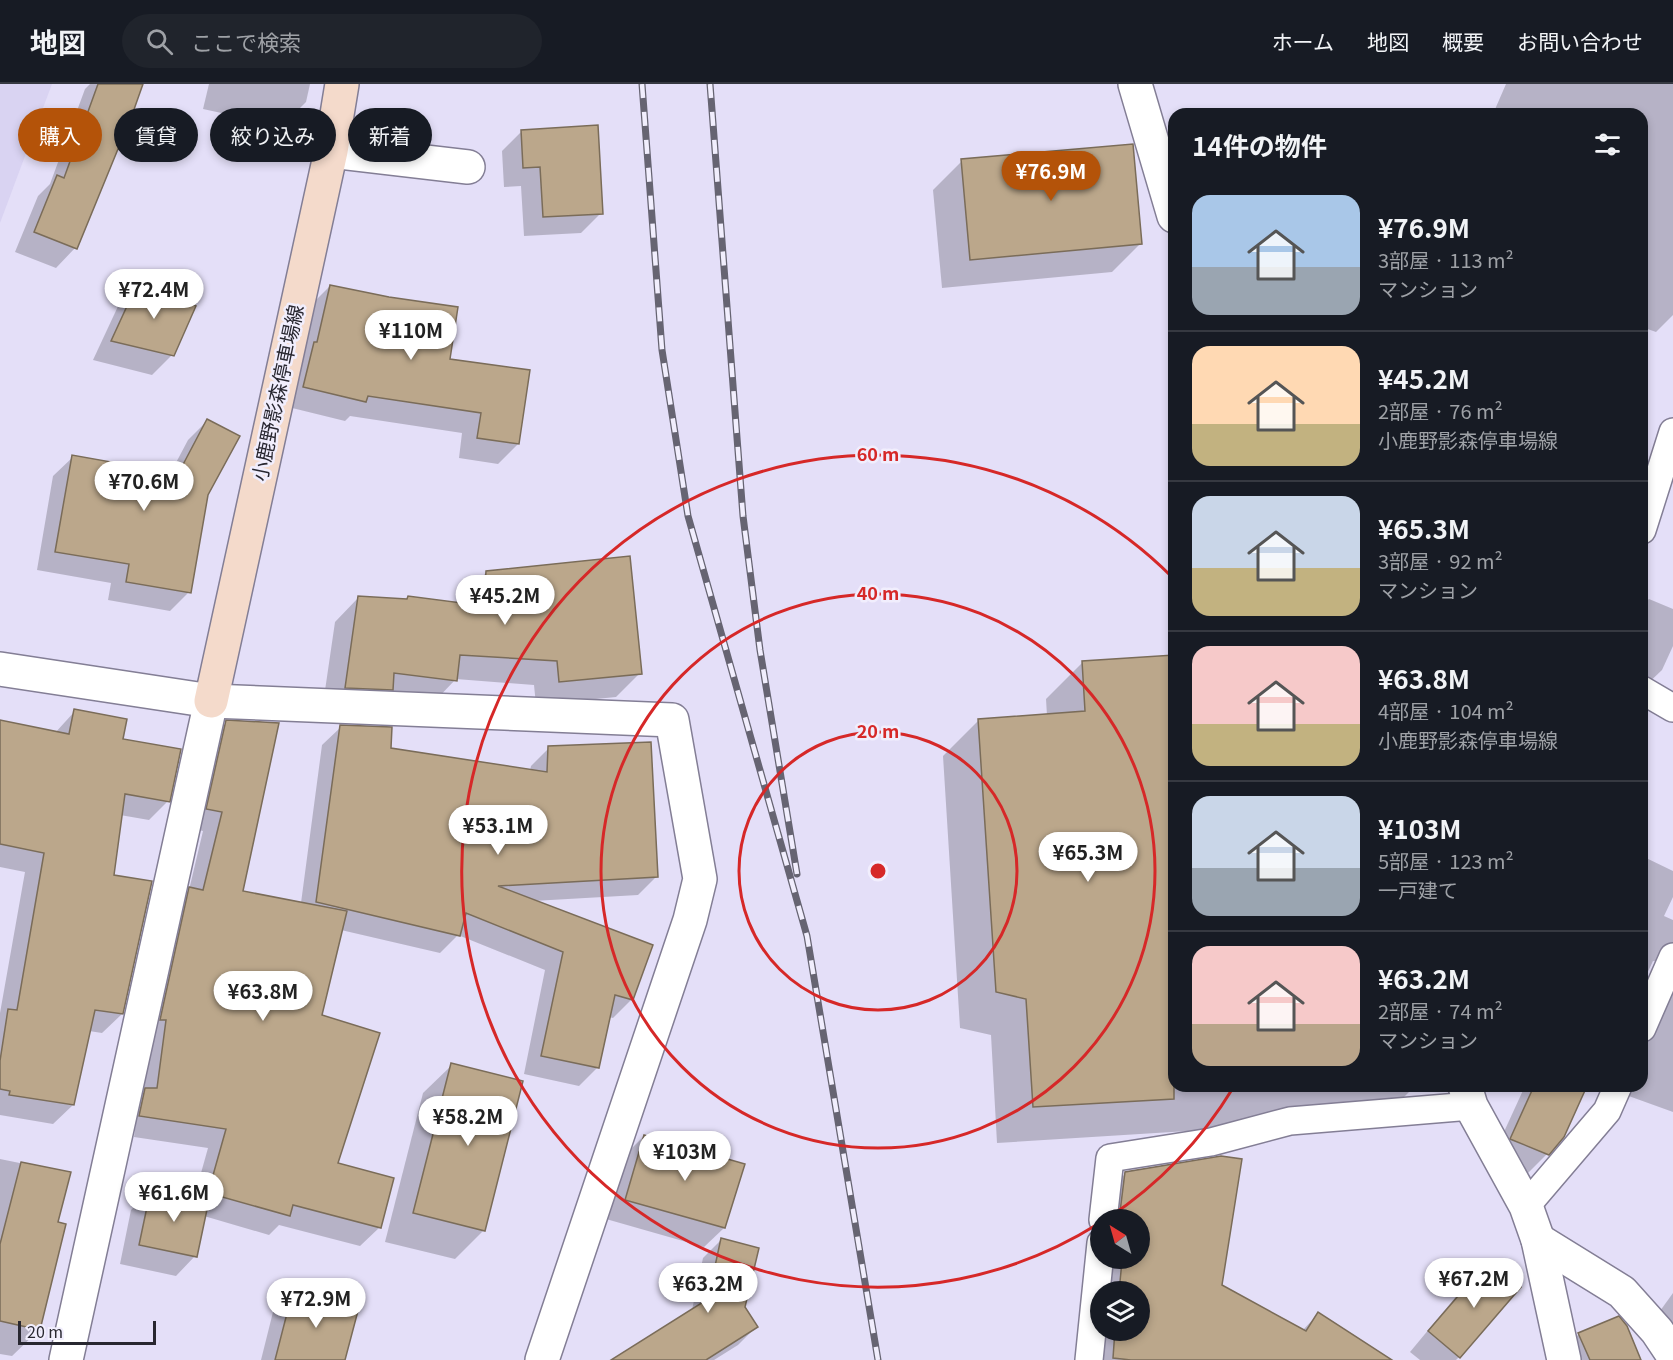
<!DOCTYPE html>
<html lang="ja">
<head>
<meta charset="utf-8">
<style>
	:root { --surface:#171b24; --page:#20242c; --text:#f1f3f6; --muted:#9ea1a6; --line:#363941; --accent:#b45309 }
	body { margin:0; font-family:Georgia,"Noto Sans JP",serif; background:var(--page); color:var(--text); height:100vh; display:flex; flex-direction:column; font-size:22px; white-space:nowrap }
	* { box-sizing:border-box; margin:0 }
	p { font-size:20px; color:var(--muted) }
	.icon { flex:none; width:33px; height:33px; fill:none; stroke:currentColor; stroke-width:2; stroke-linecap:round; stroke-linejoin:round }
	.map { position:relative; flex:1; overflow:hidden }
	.details { position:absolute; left:1168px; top:24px; width:480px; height:984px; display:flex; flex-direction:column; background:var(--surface); border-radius:18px; box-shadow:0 3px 9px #0003 }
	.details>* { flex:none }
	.hud { position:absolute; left:18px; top:24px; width:570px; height:54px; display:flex; gap:12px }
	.needle { width:39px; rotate:323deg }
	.fabs { position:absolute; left:1090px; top:1125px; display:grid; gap:12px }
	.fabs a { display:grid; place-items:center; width:60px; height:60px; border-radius:50%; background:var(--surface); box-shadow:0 3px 9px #0003; font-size:30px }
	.scale { position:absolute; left:18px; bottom:15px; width:138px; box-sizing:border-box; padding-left:6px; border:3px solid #282730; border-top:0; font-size:16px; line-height:21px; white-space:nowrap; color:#282730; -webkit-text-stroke:4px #f1eefd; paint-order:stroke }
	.price { position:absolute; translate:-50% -51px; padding:0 14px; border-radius:21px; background:#fff; color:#222; font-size:20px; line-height:39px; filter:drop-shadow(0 2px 3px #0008) }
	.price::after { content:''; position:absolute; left:50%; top:36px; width:18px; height:14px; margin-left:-9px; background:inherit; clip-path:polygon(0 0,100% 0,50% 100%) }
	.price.active { background:var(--accent); color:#fff }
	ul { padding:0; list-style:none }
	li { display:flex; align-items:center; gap:18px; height:150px; padding:0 24px }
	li+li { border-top:2px solid var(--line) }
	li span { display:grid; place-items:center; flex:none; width:168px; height:120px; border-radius:18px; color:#555 }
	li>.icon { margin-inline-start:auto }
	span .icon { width:72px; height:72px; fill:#fffc; stroke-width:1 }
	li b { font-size:26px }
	h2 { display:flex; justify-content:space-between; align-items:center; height:72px; padding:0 24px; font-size:26px }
	.tag { padding:0 21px; border-radius:27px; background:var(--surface); box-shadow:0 3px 9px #0003; font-size:21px; line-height:54px }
	.tag.active { background:var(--accent); color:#fff }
	header { display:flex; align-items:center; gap:36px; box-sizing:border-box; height:84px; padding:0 30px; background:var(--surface); border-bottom:2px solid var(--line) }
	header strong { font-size:28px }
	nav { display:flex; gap:33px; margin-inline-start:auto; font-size:21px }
	.search { width:420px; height:54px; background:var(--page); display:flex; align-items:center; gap:15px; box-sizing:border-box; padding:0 21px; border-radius:33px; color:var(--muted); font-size:22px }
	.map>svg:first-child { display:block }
</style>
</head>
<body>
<header>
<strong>地図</strong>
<div class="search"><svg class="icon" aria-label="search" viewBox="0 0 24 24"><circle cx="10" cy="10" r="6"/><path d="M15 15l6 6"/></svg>ここで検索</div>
<nav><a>ホーム</a><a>地図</a><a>概要</a><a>お問い合わせ</a></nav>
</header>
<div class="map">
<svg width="1673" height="1276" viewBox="0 0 1673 1276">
	<rect width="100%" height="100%" fill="#e4dff8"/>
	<polygon fill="#d9d3f2" points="0,0 52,0 0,139"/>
	<g fill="#0003" fill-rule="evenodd">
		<polygon points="90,0 142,0 75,164 56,184 15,168 38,112 50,100 85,5"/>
		<polygon points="209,0 310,0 306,18 282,42 203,25"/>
		<polygon points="1506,0 1673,0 1673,231 1656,248 1642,243 1642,30 1493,30"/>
		<polygon points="522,47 601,129 581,149 524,152 521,102 504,103 502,67"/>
		<polygon points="962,77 1141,159 1112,188 942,204 933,106"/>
		<polygon points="139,198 172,271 152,291 93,276 120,218"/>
		<polygon points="330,202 449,276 518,360 498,380 459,374 462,349 350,332 345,337 284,322 310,222"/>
		<polygon points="207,337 207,410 189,508 170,527 108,516 111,499 37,486 53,392 73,373 170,390 188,356"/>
		<polygon points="487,488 640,589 616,613 536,621 534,601 456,595 432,620 322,627 335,538 358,514 405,516 408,513 462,521 463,512"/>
		<polygon points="1649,515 1673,525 1673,562 1662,586 1642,605 1642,521"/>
		<polygon points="1174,572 1174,1002 1415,1002 1382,1035 997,1059 991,951 960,944 943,672 979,636 1047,632 1046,615 1082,579"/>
		<polygon points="75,627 121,657 168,717 149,736 120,731 112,792 122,930 102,949 89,947 73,1021 53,1040 0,1031 0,929 25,788 0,783 0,638 55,649"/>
		<polygon points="227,638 242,808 301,819 322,661 341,643 389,665 530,687 531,682 549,664 656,793 638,811 533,817 651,861 631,916 613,934 609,933 598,983 579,1002 524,990 545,886 458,851 440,869 341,846 320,932 336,1080 380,1143 360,1162 279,1141 269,1151 204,1132 195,1172 176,1192 120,1180 131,1126 151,1106 194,1114 208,1064 134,1053 147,955 170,825 189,806 203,747 188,744 207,658"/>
		<polygon points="1642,772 1673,787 1673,813 1664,832 1673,836 1673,1028 1601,1002 1642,1002 1642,959 1668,900 1660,878 1653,877 1642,900"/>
		<polygon points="452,981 483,1147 455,1175 385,1158 423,1009"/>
		<polygon points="1525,1002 1585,1002 1547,1070 1527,1090 1492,1074"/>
		<polygon points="644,1052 724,1144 704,1163 606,1135 624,1072"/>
		<path d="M1221,1073L1241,1077L1221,1202L1302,1247L1318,1230L1386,1274L1385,1276H1093L1100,1200L1093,1198L1095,1184L1093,1175L1097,1161L1103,1112L1126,1089ZM1101,1136H1140V1174H1101ZM1101,1208H1140V1246H1101Z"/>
		<polygon points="0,1075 69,1089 56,1139 39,1246 12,1272 0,1270"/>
		<polygon points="721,1156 743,1224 756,1243 738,1261 714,1276 612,1276 692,1226 703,1174"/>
		<polygon points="1489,1178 1459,1273 1456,1276 1420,1276 1410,1268 1469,1197"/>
		<polygon points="293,1208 344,1276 261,1276 273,1228"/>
		<polygon points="1673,1209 1673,1269 1647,1245"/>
		<polygon points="1579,1250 1639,1276 1562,1276 1559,1270"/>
	</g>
	<g fill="#bba78b" stroke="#7a6c59" stroke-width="1.5">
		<polygon points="98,0 143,0 120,65 118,65 77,165 34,148 57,91 64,94"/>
		<polygon points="598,41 603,130 543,133 540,83 523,84 521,46"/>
		<polygon points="1133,60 1142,160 970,176 961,75"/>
		<polygon points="139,196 196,222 174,272 111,257"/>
		<polygon points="330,201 389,213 458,223 450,275 530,286 519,360 477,354 481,329 368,312 366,318 303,303 314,258 317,258"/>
		<polygon points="207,335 240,352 208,411 191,509 126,498 129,480 55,468 72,371 178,390"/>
		<polygon points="630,472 642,590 559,598 557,577 460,571 457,597 394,589 393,606 345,604 358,512 407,515 408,512 477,521 479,502 485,502 486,487"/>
		<polygon points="1174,571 1174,1015 1033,1023 1026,915 996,908 978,635 1085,627 1082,577"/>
		<polygon points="74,625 127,635 123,655 181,665 170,718 125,710 114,791 152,797 123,930 95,926 74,1021 9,1011 10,1007 0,1005 0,977 8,925 17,926 44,769 0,760 0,636 69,650"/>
		<polygon points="226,636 279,639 243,807 347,827 322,931 380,949 338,1079 394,1094 381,1144 293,1121 290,1132 208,1109 226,1045 139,1032 145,1004 157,1004 166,936 160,936 189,803 203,806 222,728 206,725"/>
		<polygon points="340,641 392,643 391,664 547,688 548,662 651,658 658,793 498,802 653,861 633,916 615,911 599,984 541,972 563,868 466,829 460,852 316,818"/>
		<polygon points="451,979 523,997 485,1147 413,1129"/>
		<polygon points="1534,1002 1587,1002 1564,1053 1549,1071 1510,1055"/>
		<polygon points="644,1051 745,1080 725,1144 625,1116"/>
		<polygon points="1221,1072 1242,1075 1222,1201 1306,1247 1318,1228 1392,1276 1131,1276 1113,1274 1115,1246 1140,1246 1140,1208 1119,1208 1122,1177 1115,1176 1115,1174 1140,1174 1140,1136 1119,1136 1125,1088"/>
		<polygon points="21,1078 71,1088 58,1138 66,1140 40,1246 0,1237 0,1160"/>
		<polygon points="151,1104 209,1116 197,1173 139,1161"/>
		<polygon points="721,1154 759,1164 745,1223 758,1243 706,1276 611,1276 708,1215"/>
		<polygon points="1489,1176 1521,1203 1460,1274 1428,1247"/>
		<polygon points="293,1206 359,1223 345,1276 275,1276"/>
		<polygon points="1619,1232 1627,1242 1641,1276 1590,1276 1578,1249"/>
	</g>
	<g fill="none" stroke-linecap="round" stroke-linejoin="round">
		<g stroke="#837e95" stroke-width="30">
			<g id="service">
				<polyline points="1642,446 1673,348"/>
				<polyline points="1642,606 1673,624"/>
				<polyline points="1642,944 1673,873"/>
				<polyline points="1526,1122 1607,1027 1618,1002"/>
				<polyline points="1103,1136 1110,1074 1211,1058 1290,1037 1471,1022"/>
				<polyline points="1089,1276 1101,1159"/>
			</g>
		</g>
		<g stroke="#837e95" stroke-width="36">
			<g id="minor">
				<polyline points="1135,0 1174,132"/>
				<polyline points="331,67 468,83"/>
				<polyline points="0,585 211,617 672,636 700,795 690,836 542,1276"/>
				<polyline points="1465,1002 1471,1022 1526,1122 1538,1156 1564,1276"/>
				<polyline points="1538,1156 1622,1208 1657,1247 1673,1271"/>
				<polyline points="66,1276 211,617"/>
			</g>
		</g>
		<g stroke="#837e95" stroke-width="36">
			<polyline id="secondary" points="211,617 331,67 342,0"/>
		</g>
		<use href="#service" stroke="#fff" stroke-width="27"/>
		<use href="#minor" stroke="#fff" stroke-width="33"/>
		<use href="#secondary" stroke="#f4dacb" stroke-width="33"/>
		<g stroke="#666472" stroke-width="7">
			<g id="rail">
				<polyline points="642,0 662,266 688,432 807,852 878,1276"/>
				<polyline points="710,0 743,432 760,566 797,790"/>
			</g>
		</g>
		<use href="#rail" stroke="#f1eefd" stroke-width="4.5" stroke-dasharray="14" stroke-linecap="butt"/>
	</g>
	<g fill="none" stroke="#d62828" stroke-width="3">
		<circle cx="878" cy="787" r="139"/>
		<circle cx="878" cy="787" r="277"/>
		<path d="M1233 1004A416 416 0 0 1 1108 1134M1098 1140A416 416 0 1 1 1172 493"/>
	</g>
	<g text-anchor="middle" stroke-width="5" stroke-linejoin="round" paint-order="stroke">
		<g font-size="20" fill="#282730" stroke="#f1eefd">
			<text transform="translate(278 309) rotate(-78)" y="7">小鹿野影森停車場線</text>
		</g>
	</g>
	<circle cx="878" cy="787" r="9" fill="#d62828" stroke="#f1eefd" stroke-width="3"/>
	<g font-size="18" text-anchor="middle" font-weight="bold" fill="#d62828" stroke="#f1eefd" stroke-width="5" stroke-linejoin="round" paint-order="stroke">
		<text x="878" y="377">60 m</text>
		<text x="878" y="516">40 m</text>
		<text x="878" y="654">20 m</text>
	</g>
</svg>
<div class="fabs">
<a><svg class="needle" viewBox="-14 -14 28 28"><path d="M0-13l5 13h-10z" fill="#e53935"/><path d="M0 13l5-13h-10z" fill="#9ea1a6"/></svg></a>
<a><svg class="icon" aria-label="layers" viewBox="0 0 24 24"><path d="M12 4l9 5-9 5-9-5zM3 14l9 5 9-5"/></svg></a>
</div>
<div class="scale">20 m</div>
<b class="price active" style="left:1051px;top:118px">¥76.9M</b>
<b class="price" style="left:154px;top:236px">¥72.4M</b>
<b class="price" style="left:411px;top:277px">¥110M</b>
<b class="price" style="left:144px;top:428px">¥70.6M</b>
<b class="price" style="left:505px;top:542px">¥45.2M</b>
<b class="price" style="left:498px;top:772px">¥53.1M</b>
<b class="price" style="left:1088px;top:799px">¥65.3M</b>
<b class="price" style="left:263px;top:938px">¥63.8M</b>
<b class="price" style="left:468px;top:1063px">¥58.2M</b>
<b class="price" style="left:685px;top:1098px">¥103M</b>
<b class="price" style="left:174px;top:1139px">¥61.6M</b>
<b class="price" style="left:1474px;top:1225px">¥67.2M</b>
<b class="price" style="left:708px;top:1230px">¥63.2M</b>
<b class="price" style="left:316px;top:1245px">¥72.9M</b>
<div class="hud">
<a class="tag active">購入</a>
<a class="tag">賃貸</a>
<a class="tag">絞り込み</a>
<a class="tag">新着</a>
</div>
<section class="details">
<h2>14件の物件<svg class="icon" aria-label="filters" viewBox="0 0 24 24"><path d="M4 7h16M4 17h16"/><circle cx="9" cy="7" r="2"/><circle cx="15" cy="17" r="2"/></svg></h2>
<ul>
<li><span style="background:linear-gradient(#a9c7e8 60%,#9aa5b1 0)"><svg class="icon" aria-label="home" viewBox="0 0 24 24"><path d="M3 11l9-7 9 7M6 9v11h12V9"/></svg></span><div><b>¥76.9M</b><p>3部屋 · 113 m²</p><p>マンション</p></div></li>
<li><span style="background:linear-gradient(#ffd9b3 65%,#c2b280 0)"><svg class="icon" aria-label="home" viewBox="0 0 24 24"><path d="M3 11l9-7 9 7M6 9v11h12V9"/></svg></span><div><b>¥45.2M</b><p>2部屋 · 76 m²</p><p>小鹿野影森停車場線</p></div></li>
<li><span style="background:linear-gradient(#c9d6e8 60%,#c2b280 0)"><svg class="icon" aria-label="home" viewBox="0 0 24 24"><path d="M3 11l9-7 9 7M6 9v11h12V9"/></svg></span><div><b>¥65.3M</b><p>3部屋 · 92 m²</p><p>マンション</p></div></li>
<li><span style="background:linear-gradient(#f6c9c9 65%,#c2b280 0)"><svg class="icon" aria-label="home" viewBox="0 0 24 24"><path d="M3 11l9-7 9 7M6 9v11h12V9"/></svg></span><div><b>¥63.8M</b><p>4部屋 · 104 m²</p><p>小鹿野影森停車場線</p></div></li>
<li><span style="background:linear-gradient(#c9d6e8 60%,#9aa5b1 0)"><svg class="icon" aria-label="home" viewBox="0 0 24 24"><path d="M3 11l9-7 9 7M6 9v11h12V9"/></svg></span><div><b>¥103M</b><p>5部屋 · 123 m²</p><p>一戸建て</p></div></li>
<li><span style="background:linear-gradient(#f6c9c9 65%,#b9a48a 0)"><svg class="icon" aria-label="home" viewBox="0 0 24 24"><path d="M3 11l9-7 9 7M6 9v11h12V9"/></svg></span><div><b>¥63.2M</b><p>2部屋 · 74 m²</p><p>マンション</p></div></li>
</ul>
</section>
</div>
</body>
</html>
